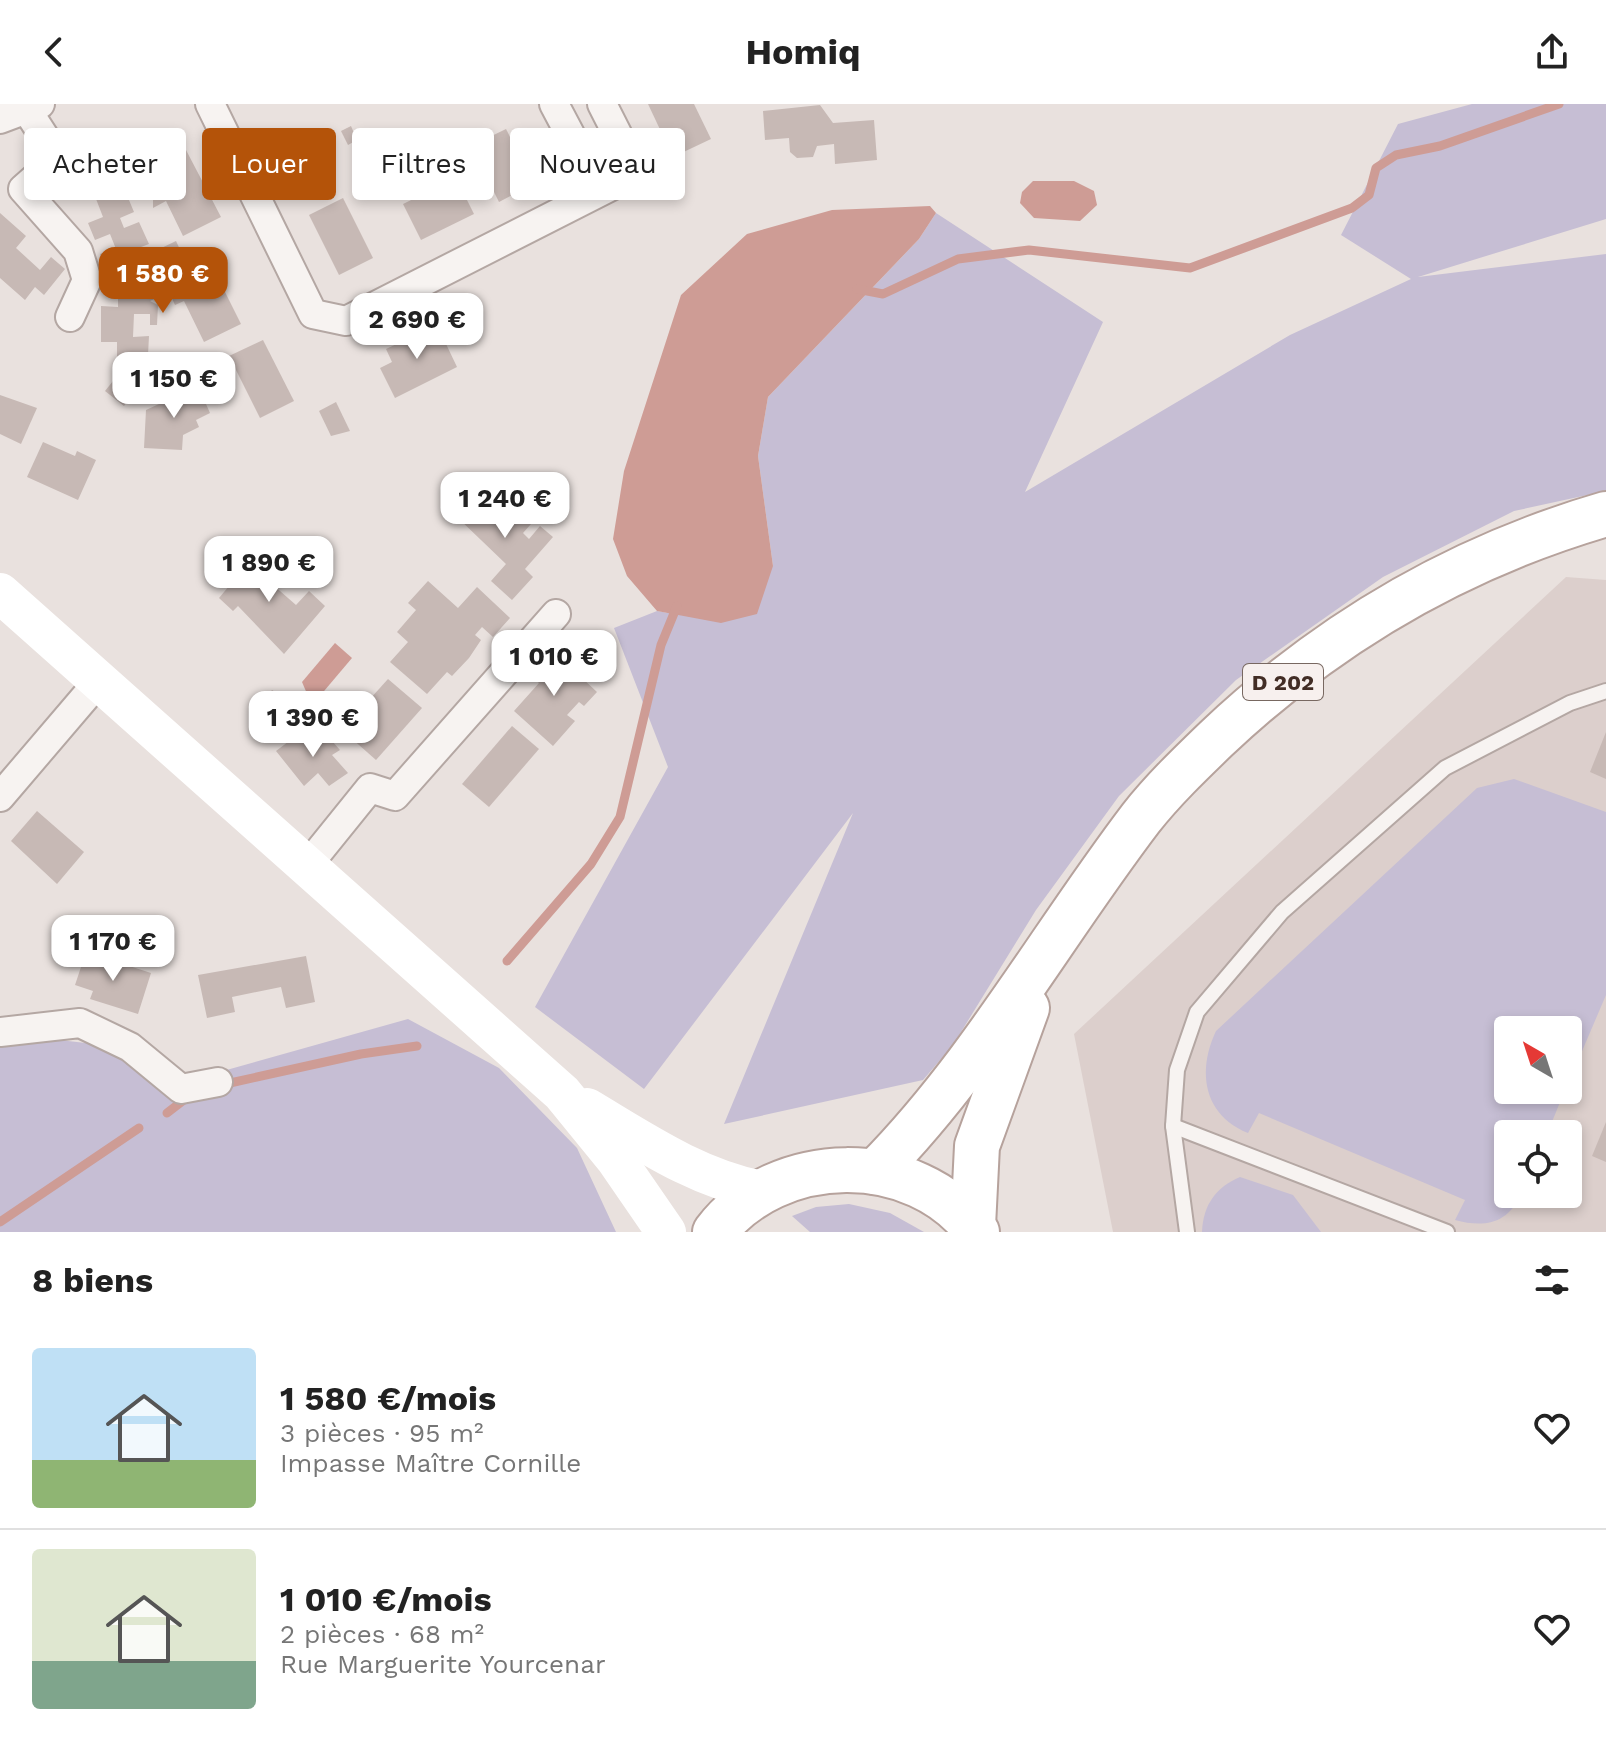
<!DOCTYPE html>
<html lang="fr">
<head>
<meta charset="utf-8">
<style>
	:root { --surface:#fff; --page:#f6f6f6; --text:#222; --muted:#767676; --line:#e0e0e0; --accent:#b45309 }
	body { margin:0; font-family:"Work Sans",sans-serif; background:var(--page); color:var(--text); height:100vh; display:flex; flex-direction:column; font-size:30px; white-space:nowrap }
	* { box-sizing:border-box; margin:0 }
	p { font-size:26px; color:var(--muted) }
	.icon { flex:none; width:44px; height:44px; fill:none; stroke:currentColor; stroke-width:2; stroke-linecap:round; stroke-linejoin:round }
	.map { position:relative; height:1128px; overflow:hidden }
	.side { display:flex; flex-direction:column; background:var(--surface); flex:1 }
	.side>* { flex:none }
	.hud { position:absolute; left:24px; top:24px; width:800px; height:72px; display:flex; gap:16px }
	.needle { width:52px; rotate:321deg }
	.fabs { position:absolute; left:1494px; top:912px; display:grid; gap:16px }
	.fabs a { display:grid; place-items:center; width:88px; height:88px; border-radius:8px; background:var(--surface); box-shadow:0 4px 12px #0003; font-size:40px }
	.price { position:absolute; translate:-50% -68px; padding:0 18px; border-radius:16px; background:#fff; color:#222; font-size:26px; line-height:52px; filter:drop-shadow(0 2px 4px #0008) }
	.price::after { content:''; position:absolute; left:50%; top:48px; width:24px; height:18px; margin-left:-12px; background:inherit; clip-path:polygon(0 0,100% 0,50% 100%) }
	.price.current { background:var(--accent); color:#fff }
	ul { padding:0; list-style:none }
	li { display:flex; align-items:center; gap:24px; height:200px; padding:0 32px }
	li+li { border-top:2px solid var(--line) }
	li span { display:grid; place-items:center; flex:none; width:224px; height:160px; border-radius:8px; color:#555 }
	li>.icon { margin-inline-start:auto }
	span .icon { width:96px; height:96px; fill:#fffc; stroke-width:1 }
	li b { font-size:34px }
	h2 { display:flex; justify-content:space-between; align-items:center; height:96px; padding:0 32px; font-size:34px }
	.tag { padding:0 28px; border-radius:8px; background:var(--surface); box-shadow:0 4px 12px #0003; font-size:28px; line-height:72px }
	.tag.current { background:var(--accent); color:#fff }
	header { display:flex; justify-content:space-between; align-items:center; height:104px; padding:0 32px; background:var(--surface); font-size:36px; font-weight:700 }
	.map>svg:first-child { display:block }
</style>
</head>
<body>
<header><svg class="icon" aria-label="back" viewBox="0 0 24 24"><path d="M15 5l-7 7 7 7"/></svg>Homiq<svg class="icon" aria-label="share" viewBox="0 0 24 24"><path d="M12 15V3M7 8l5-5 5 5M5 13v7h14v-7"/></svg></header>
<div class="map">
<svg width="1606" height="1128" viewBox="0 0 1606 1128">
	<rect width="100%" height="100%" fill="#e9e1de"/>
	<path fill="#dccfcc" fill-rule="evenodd" d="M1566,473L1606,476V1128H1113L1074,930ZM1508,926H1568V986H1508ZM1508,1030H1568V1090H1508Z"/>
	<g fill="#c6bed4">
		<polygon points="1472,0 1606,0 1606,115 1418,173 1606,150 1606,387 1514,407 1383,473 1236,576 1119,692 1036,806 953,941 923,976 724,1020 853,709 644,985 535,903 668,663 614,524 657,507 674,510 773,462 758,352 768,293 919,135 936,109 1103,218 1025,388 1290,231 1411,175 1341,131 1398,20"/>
		<path d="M1514,675L1606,708V891L1568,980V926H1508V986H1565L1547,1030H1508V1090H1521C1508,1120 1484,1124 1455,1116L1465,1096L1259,1009L1248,1029C1203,1011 1197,967 1216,927L1477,684Z"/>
		<polygon points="408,915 499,964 577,1044 616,1128 0,1128 0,939 42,934 103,941 171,991 198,974"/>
		<path d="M1240,1073L1293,1091L1321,1128H1202C1203,1101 1216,1083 1240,1073Z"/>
		<polygon points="849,1100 890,1109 924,1128 810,1128 792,1112 816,1103"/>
	</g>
	<g fill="#ce9c95">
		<polygon points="1033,77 1074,77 1094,87 1097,101 1080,117 1034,114 1020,99 1022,88"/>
		<polygon points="930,102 936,109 919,135 768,293 758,352 773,462 757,510 721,519 657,507 627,472 613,435 624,367 681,191 747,130 832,106"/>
		<polygon points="335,539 352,554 319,593 308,592 302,578"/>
	</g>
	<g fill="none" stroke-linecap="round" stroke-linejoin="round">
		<g stroke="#ce9c95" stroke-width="9">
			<polyline points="857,185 883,190 958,155 1029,146 1190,164 1352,104 1369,91 1376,64 1396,51 1440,42 1559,0"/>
			<polyline points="507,857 591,760 620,713 661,541 677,502"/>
			<polyline points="221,981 361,950 417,942"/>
			<polyline points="167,1009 189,992"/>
			<polyline points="0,1118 139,1024"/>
		</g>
	</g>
	<g fill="#c7b9b5">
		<polygon points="648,0 694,0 711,35 673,53"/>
		<polygon points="820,1 833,19 874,16 877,56 835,60 834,40 817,42 813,53 797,54 790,48 789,34 765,36 763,7"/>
		<polygon points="351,22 357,36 348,41 341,27"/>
		<polygon points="506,25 534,80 499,98 471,42"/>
		<polygon points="325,35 332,48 310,59 303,46"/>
		<polygon points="186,46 221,113 183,132 166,97 153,104 153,79 168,72 161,58"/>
		<polygon points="100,59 104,70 116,65 134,108 120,114 124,124 139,118 149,140 133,146 138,157 107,167 100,150 116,145 110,130 95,136 88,119 103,113 91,82 76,88 69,71"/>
		<polygon points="456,74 474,110 421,136 403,100"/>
		<polygon points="343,94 373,154 339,171 309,111"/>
		<polygon points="0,109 26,132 16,144 40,166 51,153 65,165 44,191 35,183 25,196 0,174"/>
		<polygon points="176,137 184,154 193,150 203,171 214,166 241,220 204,238 184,197 175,201 169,188 150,197 158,201 157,221 150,221 150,210 134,210 133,233 149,232 146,289 134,289 124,302 105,287 117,272 117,238 101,238 101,202 118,203 118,186 151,186 153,148"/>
		<polygon points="437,221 457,263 395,294 380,264 392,258 386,245"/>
		<polygon points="263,236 294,297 260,314 229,252"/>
		<polygon points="198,282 210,309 196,316 199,323 183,331 182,346 144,344 146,306"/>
		<polygon points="0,291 37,304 21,340 0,330"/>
		<polygon points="336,298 350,327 331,332 319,307"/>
		<polygon points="43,338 75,352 77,347 96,356 78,396 27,373"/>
		<polygon points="484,384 531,420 523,429 529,435 540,422 553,433 525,465 533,473 512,496 491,477 506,460 457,413"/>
		<polygon points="246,448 268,468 264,473 296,501 309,487 325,502 284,550 238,502 233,507 219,494 234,476 227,470"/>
		<polygon points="428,477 458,504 477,483 510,514 493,533 482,523 475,531 481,536 469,554 452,572 447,568 427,590 390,558 408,538 397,528 416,506 408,499"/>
		<polygon points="551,545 597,588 584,602 579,598 567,611 575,617 553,642 514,607 539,579 529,569"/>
		<polygon points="388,575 422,604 376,656 342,626"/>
		<polygon points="272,586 287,596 277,610 263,599"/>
		<polygon points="512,622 539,645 489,703 462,680"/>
		<polygon points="301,628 309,639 324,628 340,646 332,651 348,669 329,682 318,669 304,682 276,647"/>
		<polygon points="1606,628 1606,675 1590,668"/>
		<polygon points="37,707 84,748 57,780 11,737"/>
		<polygon points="86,848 151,869 138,910 90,895 93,887 75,881"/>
		<polygon points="306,852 315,898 286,904 281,883 232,893 235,908 207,914 198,871"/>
		<polygon points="1606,1018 1606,1058 1592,1052"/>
	</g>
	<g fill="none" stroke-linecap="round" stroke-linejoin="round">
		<g stroke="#b4a7a3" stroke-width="18">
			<g id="lane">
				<polyline points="1173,1022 1447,1128"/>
				<polyline points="1187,1128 1173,1022 1177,966 1197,908 1282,808 1445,664 1570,599 1606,587"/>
			</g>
		</g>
		<g stroke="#b4a7a3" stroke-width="32">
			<g id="street">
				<polyline points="210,0 313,210 346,217 637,69 602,0"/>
				<polyline points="554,0 600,87"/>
				<polyline points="27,6 58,54 23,85 78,147 87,176 70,213"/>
				<polyline points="0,15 40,0"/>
				<polyline points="0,693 99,577"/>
				<polyline points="307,762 370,684 395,692 556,510"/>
				<polyline points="0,928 80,919 130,943 181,985 218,978"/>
			</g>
		</g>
		<g stroke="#b6a29c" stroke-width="48">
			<g id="primary">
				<path d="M875,1068C980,962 1051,832 1141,714C1163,686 1190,660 1216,635C1328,529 1458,453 1606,410"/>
				<polyline points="973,1122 977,1042 1027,904"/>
				<path d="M715,1128C777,1047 915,1044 977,1128"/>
			</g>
		</g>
		<use href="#lane" stroke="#f7f3f1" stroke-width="14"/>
		<use href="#street" stroke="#f7f3f1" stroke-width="28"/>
		<g stroke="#fff" stroke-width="40">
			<polyline points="0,489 562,989 615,1054 666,1128"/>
			<path d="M587,1004C644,1038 696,1074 762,1087"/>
		</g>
		<use href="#primary" stroke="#fff" stroke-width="44"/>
	</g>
	<g text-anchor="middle" stroke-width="8" stroke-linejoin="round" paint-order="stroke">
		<rect fill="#f7f0ee" stroke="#786861" stroke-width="2" x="1243" y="560" width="80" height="36" rx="6"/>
		<g font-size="22" font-weight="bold" fill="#422d25">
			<text x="1283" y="586">D 202</text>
		</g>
	</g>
</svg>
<div class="fabs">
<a><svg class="needle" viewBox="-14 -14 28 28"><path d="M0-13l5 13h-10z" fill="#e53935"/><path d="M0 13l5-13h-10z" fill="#767676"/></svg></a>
<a><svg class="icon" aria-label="locate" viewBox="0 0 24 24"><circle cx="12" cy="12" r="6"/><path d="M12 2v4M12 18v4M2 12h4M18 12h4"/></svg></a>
</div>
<b class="price current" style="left:163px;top:211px">1 580 €</b>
<b class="price" style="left:417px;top:257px">2 690 €</b>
<b class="price" style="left:174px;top:316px">1 150 €</b>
<b class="price" style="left:505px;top:436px">1 240 €</b>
<b class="price" style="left:269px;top:500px">1 890 €</b>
<b class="price" style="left:554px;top:594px">1 010 €</b>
<b class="price" style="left:313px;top:655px">1 390 €</b>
<b class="price" style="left:113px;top:879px">1 170 €</b>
<div class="hud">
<a class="tag">Acheter</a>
<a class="tag current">Louer</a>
<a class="tag">Filtres</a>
<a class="tag">Nouveau</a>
</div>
</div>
<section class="side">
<h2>8 biens<svg class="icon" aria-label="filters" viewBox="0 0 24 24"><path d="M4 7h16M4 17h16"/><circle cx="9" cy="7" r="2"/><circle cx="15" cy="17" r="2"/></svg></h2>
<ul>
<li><span style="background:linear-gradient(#bfe0f5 70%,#8fb573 0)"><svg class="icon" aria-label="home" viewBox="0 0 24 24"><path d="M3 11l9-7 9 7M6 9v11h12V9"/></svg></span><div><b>1 580 €/mois</b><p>3 pièces · 95 m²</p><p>Impasse Maître Cornille</p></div><svg class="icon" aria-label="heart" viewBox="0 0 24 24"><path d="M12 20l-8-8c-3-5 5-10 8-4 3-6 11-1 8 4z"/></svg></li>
<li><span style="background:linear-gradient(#dfe7d0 70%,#7fa58c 0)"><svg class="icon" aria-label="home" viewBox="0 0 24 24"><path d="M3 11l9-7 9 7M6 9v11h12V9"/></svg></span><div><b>1 010 €/mois</b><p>2 pièces · 68 m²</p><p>Rue Marguerite Yourcenar</p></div><svg class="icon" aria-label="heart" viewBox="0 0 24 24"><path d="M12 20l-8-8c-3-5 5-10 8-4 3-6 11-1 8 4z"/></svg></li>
</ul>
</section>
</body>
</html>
